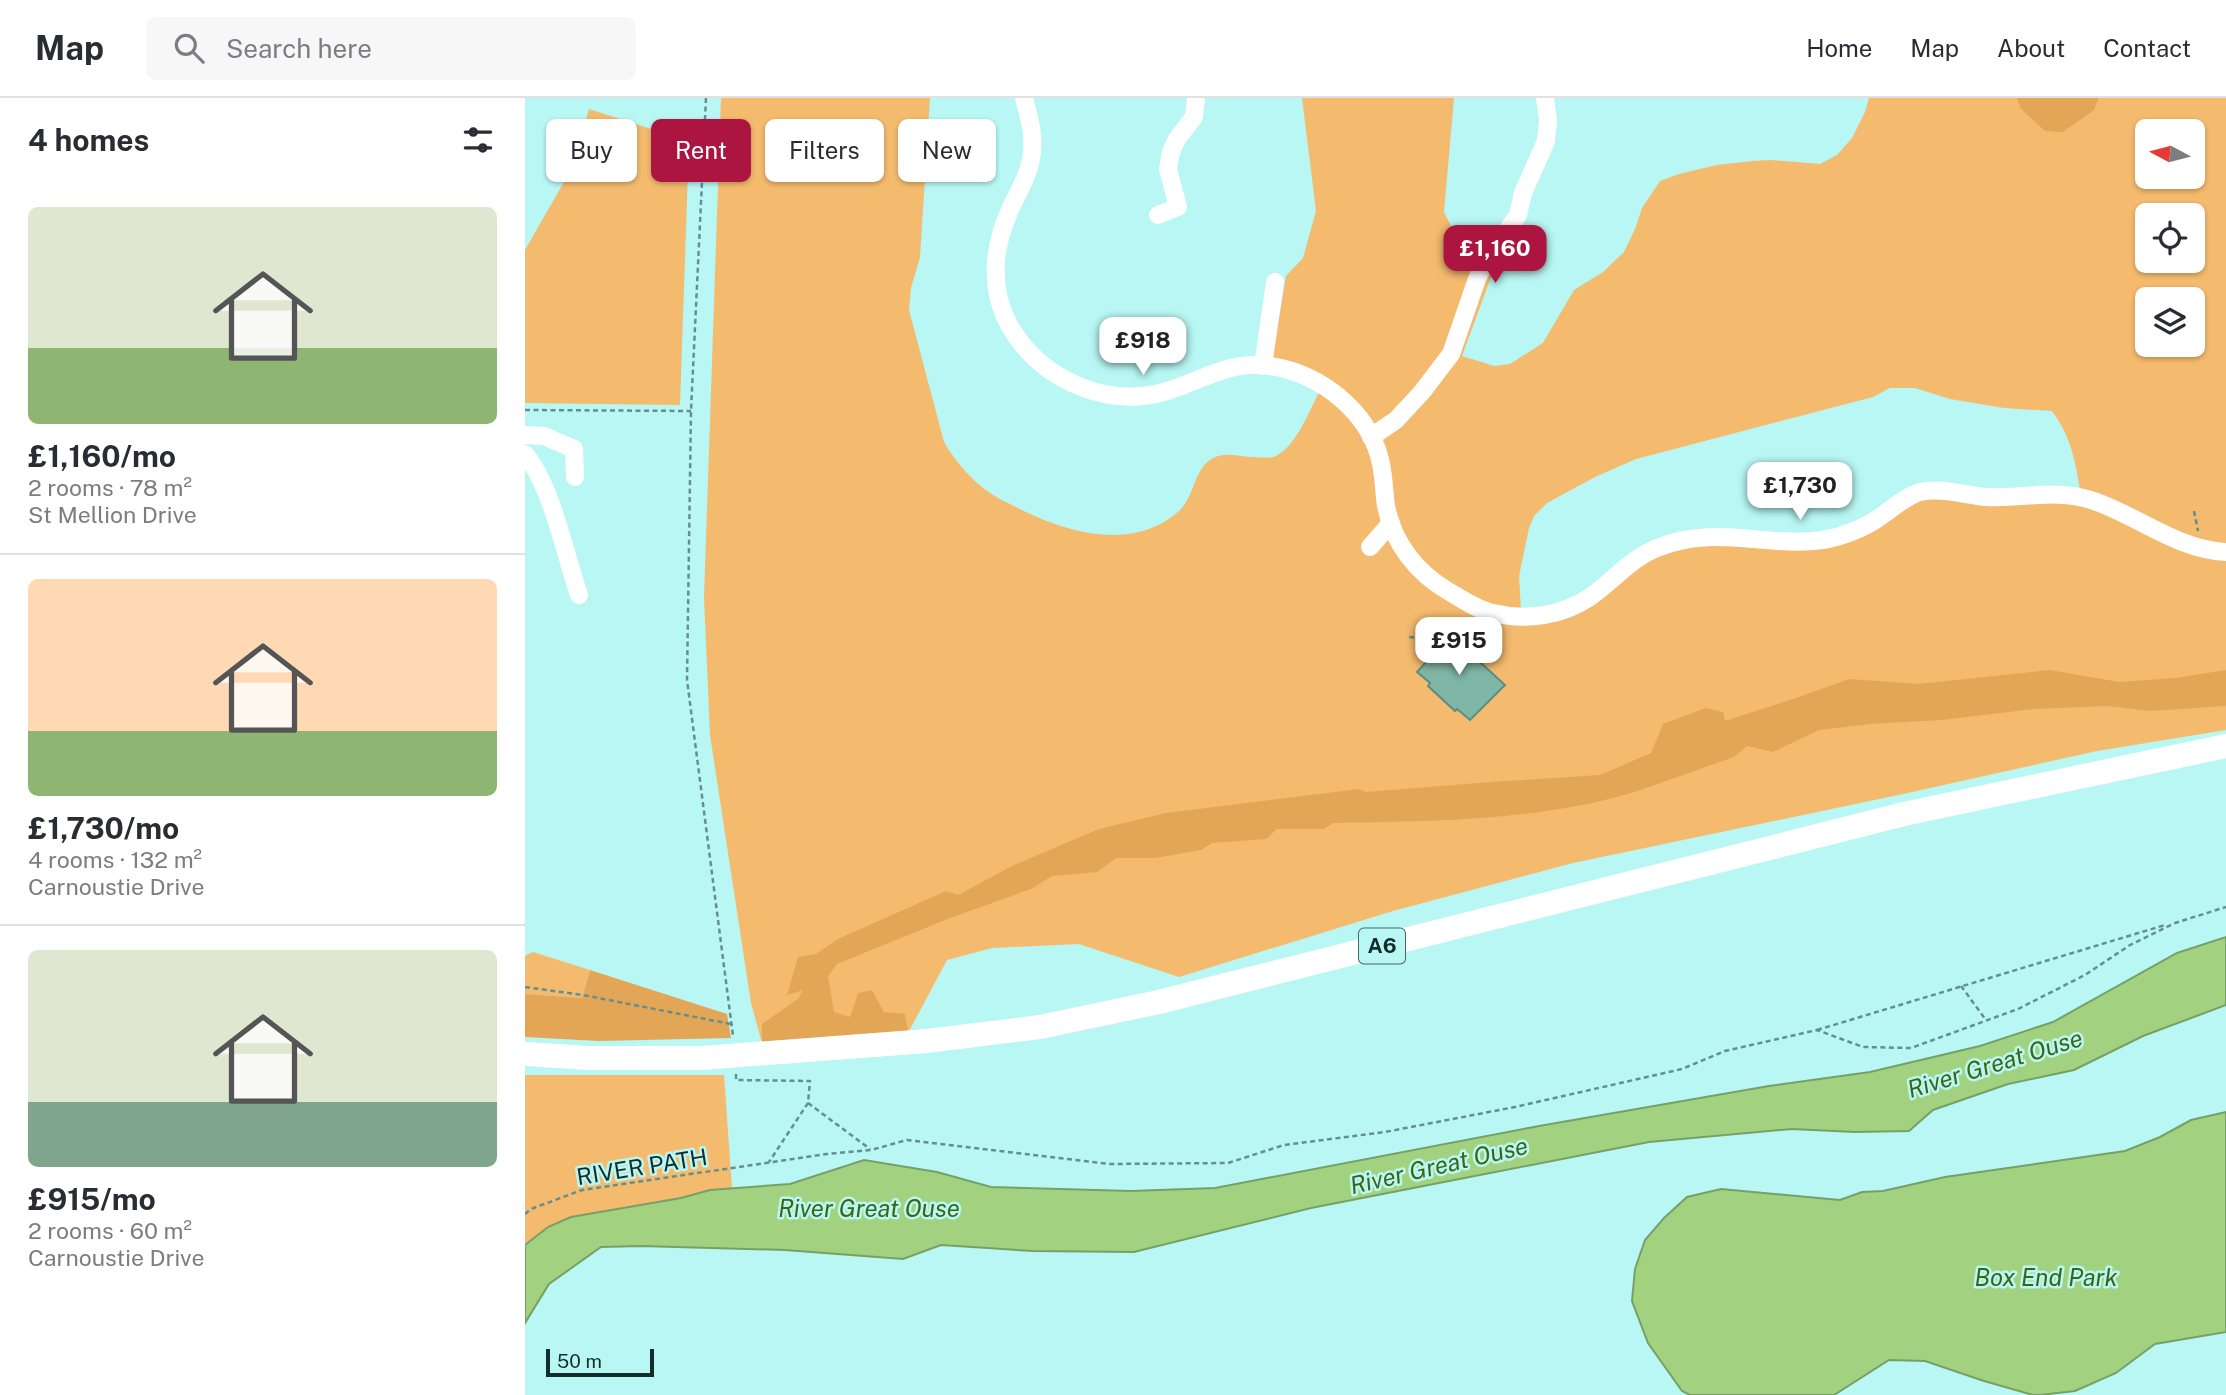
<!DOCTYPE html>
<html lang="en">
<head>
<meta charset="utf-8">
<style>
	:root { --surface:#fff; --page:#f7f7f7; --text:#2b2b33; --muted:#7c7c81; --line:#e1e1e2; --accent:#ab1540 }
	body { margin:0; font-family:"Public Sans",sans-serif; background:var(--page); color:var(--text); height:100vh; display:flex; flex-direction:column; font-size:26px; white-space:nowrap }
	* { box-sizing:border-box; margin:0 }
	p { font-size:23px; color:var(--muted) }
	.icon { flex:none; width:38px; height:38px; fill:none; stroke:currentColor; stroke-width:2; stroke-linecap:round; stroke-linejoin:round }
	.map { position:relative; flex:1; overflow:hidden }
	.details { display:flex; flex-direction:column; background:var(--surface); width:525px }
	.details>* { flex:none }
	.hud { position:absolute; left:21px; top:21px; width:665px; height:63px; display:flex; gap:14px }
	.needle { width:46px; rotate:277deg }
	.buttons { position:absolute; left:1610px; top:21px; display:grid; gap:14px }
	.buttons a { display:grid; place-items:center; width:70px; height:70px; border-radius:10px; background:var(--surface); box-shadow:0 2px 5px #0004; font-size:35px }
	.scale { position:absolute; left:21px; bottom:18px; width:108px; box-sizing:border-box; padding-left:7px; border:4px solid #132c2c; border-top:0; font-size:19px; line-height:24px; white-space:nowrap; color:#132c2c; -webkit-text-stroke:5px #b8f7f4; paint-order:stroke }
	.price { position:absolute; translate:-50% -60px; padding:0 16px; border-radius:14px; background:#fff; color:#222; font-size:23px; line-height:46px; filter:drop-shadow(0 2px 4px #0008) }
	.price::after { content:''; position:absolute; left:50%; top:42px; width:21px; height:16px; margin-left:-10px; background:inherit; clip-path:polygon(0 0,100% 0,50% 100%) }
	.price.current { background:var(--accent); color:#fff }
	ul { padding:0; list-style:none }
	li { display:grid; align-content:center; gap:14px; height:371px; padding:0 28px }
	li+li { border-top:2px solid var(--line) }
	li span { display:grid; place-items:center; height:217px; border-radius:10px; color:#555 }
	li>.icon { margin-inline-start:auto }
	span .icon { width:126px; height:126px; fill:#fffc; stroke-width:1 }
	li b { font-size:30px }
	h2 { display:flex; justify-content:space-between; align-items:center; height:84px; padding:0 28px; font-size:30px }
	.chip { padding:0 24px; border-radius:10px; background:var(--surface); box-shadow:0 2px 5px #0004; font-size:24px; line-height:63px }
	.chip.current { background:var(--accent); color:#fff }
	header { display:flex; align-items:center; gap:42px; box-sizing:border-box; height:98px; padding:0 35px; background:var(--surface); border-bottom:2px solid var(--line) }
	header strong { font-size:33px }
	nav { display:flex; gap:38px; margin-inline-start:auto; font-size:24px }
	.search { width:490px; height:63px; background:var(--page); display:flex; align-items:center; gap:18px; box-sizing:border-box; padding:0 24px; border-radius:10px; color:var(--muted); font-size:26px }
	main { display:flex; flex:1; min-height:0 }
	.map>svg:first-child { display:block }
</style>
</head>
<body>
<header>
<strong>Map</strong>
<div class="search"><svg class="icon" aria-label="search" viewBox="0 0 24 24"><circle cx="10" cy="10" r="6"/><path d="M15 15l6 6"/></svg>Search here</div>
<nav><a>Home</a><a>Map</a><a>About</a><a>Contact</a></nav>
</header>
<main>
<section class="details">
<h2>4 homes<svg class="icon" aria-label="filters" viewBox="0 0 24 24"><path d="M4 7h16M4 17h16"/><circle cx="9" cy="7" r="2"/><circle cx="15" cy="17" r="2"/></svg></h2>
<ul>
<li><span style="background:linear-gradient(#dfe7d0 65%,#8fb573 0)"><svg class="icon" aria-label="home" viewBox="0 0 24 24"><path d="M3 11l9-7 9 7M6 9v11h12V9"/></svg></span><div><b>£1,160/mo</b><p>2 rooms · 78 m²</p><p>St Mellion Drive</p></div></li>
<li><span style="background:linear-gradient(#ffd9b3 70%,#8fb573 0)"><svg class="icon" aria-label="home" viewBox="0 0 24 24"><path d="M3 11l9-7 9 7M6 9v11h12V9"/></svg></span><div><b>£1,730/mo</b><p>4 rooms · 132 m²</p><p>Carnoustie Drive</p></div></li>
<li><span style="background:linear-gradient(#dfe7d0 70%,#7fa58c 0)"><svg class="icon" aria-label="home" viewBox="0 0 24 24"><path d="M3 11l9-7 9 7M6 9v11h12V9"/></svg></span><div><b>£915/mo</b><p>2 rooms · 60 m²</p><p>Carnoustie Drive</p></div></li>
</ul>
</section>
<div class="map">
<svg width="1701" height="1297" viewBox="0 0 1701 1297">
	<rect width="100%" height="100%" fill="#b8f7f4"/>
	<g fill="#f4ba6e" fill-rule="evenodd">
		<path d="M196,0H405L395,159L386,190L384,212L419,344C430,363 447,383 465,395C472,400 481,404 489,408C538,434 607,455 654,413C670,399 668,371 688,360C700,354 713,358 725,359C733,359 745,361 751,358C771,348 785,312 795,292L746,269L761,178L778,160L791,113L777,0H929L919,114L934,144L969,171L937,258L969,268L985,266L1018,245L1049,192L1078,174L1099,154L1110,131L1117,110L1135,83L1154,76L1192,67L1228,63L1246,62L1295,66L1312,57L1327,40L1340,14L1344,0H1701V632L1572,653L1378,696L1048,765L868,813L654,879L554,846L467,850L422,862L383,935L237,945L226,905L185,637L179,499ZM1622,33H1668V79H1622ZM1622,117H1668V163H1622ZM1622,201H1668V247H1622ZM1365,290H1390L1425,301L1479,310L1527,313C1546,339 1550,361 1555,392L1382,394L1343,420L1290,437L1121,448L1097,463L1060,492L1037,505L996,512L994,478L1004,430L1009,418L1022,405L1070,379L1111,361L1348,299Z"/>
		<polygon points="64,11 164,43 155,307 0,305 0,152 47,70"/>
		<polygon points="8,854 65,872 57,900 0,896 0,858"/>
		<polygon points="0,977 199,977 207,1090 185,1092 156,1100 46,1119 23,1129 0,1147"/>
	</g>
	<g fill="#e2a656">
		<polygon points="1492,0 1573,0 1573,1 1569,12 1538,34 1520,33 1496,11"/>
		<path d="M1525,572L1594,584L1650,580L1701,572V608L1625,613L1583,608L1508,611L1417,622L1345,626L1294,632L1248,654L1222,648L1209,659C1170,672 1131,688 1092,699C1000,723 903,723 808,725L799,731H752L741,741L687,745L676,752L630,760H591L572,774L527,778L506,791L425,820L312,866L303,878L309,914L325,919L333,895L347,892L359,914L380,916L383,935L237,945V926L273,901L278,892L262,897L273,859L291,856L313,841L421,793L433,797L489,767L574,731L641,715L834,691L841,694L953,685L1075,677L1126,655L1138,626L1181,610L1198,614L1200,623L1274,599L1324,581L1394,586Z"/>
		<polygon points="65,872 202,916 206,940 74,943 0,939 0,896 57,900"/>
	</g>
	<g fill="#a2d280" stroke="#77a067" stroke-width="2">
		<polygon points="1701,839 1701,907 1618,938 1549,972 1483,986 1408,1012 1384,1033 1330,1034 1267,1031 1124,1044 786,1110 609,1154 508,1153 416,1147 378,1161 260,1152 116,1148 76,1149 24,1186 0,1225 0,1147 23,1129 46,1119 156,1100 185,1092 265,1086 339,1062 412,1074 466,1089 606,1093 690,1090 1014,1028 1244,988 1345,974 1455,948 1528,924 1652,855"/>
		<polygon points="1701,1014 1701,1234 1630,1246 1591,1275 1550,1293 1515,1297 1508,1297 1459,1283 1400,1263 1364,1262 1309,1297 1165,1297 1157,1293 1123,1245 1107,1203 1110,1171 1120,1142 1139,1120 1162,1099 1196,1091 1315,1102 1337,1094 1358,1093 1420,1079 1600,1053 1635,1039 1666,1022"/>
	</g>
	<polygon fill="#80b6a5" stroke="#5a8f7f" stroke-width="2" points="921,533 980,587 945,622 932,611 930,613 903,588 905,585 892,574 905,560 901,556"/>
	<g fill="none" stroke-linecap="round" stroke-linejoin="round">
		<g stroke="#648f8e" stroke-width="2.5" stroke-dasharray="5 3.5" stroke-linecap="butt">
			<polyline points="181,0 166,313 162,582 208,938"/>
			<polyline points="0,312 166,313"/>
			<polyline points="1669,413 1673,433"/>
			<polyline points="884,539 907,541 916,530 924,531 952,558"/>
			<polyline points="949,555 962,540 964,529"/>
			<polyline points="1436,888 1461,922"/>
			<polyline points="0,889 58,897 206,926"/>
			<polyline points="1292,932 1640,827"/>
			<polyline points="211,976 211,982 285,983 283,1005 244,1064"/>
			<polyline points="283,1005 345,1051"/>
			<polyline points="0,1116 6,1111 57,1092 302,1056 346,1052 382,1042 585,1066 703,1065 759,1047 860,1034 990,1009 1157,971 1200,953 1292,932 1338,949 1386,950 1493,911 1560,877 1605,847 1650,825 1701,809"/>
		</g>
		<g stroke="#fff" stroke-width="18">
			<path d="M499,0C505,22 511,43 505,66C501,82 492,96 485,112C467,151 464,194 487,232C518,282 581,310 639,294C686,280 706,258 760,271C805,283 847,320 856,366C859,380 859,394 861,408C868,445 892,475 923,493C937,501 952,512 968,515C1001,523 1037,518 1065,499C1088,483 1105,461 1132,450C1190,426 1241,450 1298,442C1316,439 1337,431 1352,421C1366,412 1379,399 1395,394C1416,389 1440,397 1461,399C1500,401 1531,390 1569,403C1613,418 1653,452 1701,454"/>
			<polyline points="633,117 653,109 643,71 646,54 652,41 669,19 671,0"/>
			<polyline points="738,268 750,184"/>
			<polyline points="0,337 19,338 49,351 50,379"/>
			<polyline points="846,339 871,322 897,294 926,256 952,181 962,161 993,117 998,95 1021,43 1023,22 1020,0"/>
			<path d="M0,356C27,389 40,456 54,497"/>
			<polyline points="845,449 866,425"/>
		</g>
		<polyline stroke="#fff" stroke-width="24" points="0,956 63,960 177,960 402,943 515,929 634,904 1379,716 1701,648"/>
	</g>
	<g text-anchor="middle" stroke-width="5" stroke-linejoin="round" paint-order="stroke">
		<rect fill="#b8f7f4" stroke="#446968" stroke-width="2" x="834" y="830.5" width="46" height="35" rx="5"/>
		<g font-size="21" font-weight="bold" fill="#132c2c">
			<text x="857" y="855">A6</text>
		</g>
		<g font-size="23" fill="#132c2c" stroke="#b8f7f4">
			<text transform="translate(117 1069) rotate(-9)" y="8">RIVER PATH</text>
		</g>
		<g font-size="24" font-style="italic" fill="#3b6510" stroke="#b8f7f4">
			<text transform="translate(1470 966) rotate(-17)" y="8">River Great Ouse</text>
			<text transform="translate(914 1068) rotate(-13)" y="8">River Great Ouse</text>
			<text x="344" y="1119">River Great Ouse</text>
			<text x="1521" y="1188">Box End Park</text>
		</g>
	</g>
</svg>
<div class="buttons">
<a><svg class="needle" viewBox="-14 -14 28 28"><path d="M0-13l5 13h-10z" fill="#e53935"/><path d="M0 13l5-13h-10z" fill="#7c7c81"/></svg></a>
<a><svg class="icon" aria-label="locate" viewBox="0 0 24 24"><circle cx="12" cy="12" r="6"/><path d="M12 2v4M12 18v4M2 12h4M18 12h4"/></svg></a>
<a><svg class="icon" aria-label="layers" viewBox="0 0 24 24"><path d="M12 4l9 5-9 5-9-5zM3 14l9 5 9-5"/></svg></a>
</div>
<div class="scale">50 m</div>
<b class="price current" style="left:970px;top:187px">£1,160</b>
<b class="price" style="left:618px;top:279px">£918</b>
<b class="price" style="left:1275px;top:424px">£1,730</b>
<b class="price" style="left:934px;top:579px">£915</b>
<div class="hud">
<a class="chip">Buy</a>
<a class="chip current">Rent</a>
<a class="chip">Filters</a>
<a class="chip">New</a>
</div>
</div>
</main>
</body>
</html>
